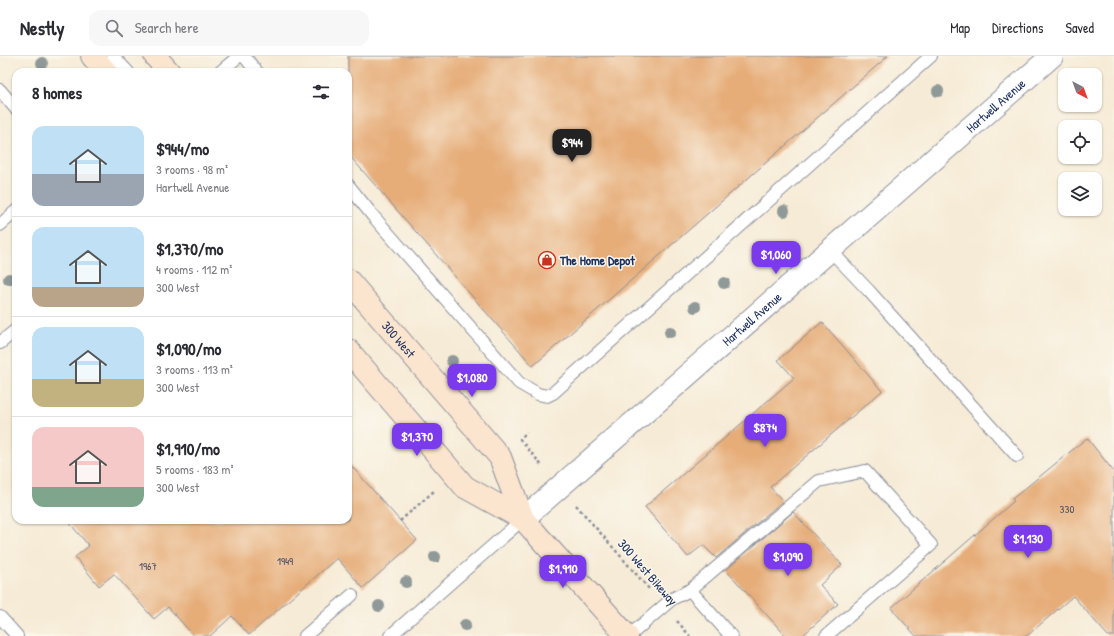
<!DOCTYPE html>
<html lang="en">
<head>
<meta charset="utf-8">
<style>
	:root { --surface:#fff; --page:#f7f7f7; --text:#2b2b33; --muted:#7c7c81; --line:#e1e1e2; --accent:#7c3aed }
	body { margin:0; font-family:"Patrick Hand",sans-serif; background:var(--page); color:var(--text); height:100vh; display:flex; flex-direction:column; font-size:15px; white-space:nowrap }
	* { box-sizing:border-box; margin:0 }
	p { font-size:13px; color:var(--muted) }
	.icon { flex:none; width:22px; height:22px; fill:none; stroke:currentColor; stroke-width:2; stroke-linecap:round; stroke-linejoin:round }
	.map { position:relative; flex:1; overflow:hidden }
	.side { position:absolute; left:12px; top:12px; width:340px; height:456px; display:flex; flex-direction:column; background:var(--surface); border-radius:12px; box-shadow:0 1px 3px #0004 }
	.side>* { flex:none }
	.needle { width:26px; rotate:139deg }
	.controls { position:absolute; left:1058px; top:12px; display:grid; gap:8px }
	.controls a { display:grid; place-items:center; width:44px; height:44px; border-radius:8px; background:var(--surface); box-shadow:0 1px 3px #0004; font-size:20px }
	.price { position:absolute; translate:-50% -34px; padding:0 9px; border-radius:8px; background:var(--accent); color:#fff; font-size:13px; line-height:26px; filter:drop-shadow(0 1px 2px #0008) }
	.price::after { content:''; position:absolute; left:50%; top:24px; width:12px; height:9px; margin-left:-6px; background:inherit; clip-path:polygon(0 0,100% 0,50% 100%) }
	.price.current { background:#222; color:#fff }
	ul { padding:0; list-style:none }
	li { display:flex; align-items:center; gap:12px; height:100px; padding:0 20px }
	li+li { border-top:1px solid var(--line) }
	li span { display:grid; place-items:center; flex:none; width:112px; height:80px; border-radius:12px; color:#555 }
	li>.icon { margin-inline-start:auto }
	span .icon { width:48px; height:48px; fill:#fffc; stroke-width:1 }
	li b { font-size:17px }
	h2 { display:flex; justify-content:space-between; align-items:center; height:48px; padding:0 20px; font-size:17px }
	header { display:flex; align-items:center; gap:24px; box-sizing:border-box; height:56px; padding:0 20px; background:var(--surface); border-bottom:1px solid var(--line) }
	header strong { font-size:19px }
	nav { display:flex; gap:22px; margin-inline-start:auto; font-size:14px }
	.search { width:280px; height:36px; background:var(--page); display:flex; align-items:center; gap:10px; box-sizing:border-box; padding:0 14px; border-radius:12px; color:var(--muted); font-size:15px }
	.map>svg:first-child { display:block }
</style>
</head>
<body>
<header>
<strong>Nestly</strong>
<div class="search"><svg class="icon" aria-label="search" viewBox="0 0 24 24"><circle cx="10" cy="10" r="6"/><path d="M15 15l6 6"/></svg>Search here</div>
<nav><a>Map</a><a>Directions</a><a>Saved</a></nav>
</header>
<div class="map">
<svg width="1114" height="580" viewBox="0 0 1114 580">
	<rect width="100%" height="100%" fill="#fbf7ec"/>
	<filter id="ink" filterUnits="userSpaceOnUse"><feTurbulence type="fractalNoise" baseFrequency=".025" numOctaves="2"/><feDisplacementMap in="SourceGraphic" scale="8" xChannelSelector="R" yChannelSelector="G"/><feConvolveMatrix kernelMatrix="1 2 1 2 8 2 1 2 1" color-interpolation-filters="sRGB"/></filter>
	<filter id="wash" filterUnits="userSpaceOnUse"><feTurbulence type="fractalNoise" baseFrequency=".012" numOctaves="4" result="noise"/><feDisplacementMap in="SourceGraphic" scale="16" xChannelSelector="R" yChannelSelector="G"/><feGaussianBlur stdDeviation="0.9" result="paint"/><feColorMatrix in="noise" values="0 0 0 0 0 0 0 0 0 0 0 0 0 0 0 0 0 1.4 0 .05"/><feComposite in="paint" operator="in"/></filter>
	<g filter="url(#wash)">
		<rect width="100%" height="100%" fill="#f6ebd6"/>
		<g id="blocks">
			<g fill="#e6ad79">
				<polygon points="348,0 888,0 533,310 348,98"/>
				<polygon points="822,266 882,335 770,431 783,445 716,502 703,489 688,501 645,451 794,322 778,304"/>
				<polygon points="1087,382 1114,416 1114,580 1108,580 1073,540 1027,580 916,580 891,552 1014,445 1012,443"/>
				<polygon points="348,406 417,484 363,532 337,502 249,579 232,560 210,580 194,580 168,551 154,563 114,518 99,530 75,501 89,490 67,464 348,464"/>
				<polygon points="793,456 842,509 820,529 838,548 802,580 786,580 726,514"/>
			</g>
		</g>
	</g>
	<g filter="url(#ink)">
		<use href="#blocks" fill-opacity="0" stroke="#888d9a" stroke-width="1"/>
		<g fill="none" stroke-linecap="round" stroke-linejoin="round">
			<g stroke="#888d9a" stroke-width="14">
				<g id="lane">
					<polyline points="113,0 128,16"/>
					<polyline points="244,0 257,16"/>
					<polyline points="220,16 239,0"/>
					<polyline points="0,34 16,53"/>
					<polyline points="348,129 373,160 519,327 538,338 547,340 553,337 931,0"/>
					<polyline points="0,169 16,155"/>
					<polyline points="830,194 869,235 1017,400"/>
					<polyline points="0,287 16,274"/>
					<polyline points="690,534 819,425 865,415 931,489 826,580"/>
					<polyline points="0,561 17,580"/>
					<polyline points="305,580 352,539"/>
					<polyline points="390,580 523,463"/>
					<polyline points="629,580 672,543 690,534 731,580"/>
				</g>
			</g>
			<g stroke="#888d9a" stroke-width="24">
				<g id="street">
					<path id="s1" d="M523,463L1052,0"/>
				</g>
			</g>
			<g stroke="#888d9a" stroke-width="24">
				<g id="secondary">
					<polyline points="92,0 106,16"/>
					<polyline points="155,0 169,16"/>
					<path id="s2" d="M348,224L500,401L523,463"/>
					<polyline points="348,294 465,431 523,463 627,580"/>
				</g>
			</g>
			<g stroke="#888d9a" stroke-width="2.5" stroke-dasharray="3 3" stroke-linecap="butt">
				<polyline points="521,385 520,383 527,376"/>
				<polyline points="524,388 543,411"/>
				<polyline points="576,449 650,534"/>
				<polyline points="400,465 434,435"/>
				<polyline points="677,565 690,580"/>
			</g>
			<use href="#lane" stroke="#fff" stroke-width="12"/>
			<use href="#street" stroke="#fff" stroke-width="22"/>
			<use href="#secondary" stroke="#fce5cf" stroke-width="22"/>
		</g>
		<g fill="#8f9998">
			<circle cx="42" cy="7" r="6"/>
			<circle cx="938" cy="35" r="6"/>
			<circle cx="784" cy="155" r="6"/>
			<circle cx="9" cy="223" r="6"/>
			<circle cx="724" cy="227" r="6"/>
			<circle cx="695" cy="251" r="6"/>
			<circle cx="670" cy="276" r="6"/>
			<circle cx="452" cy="305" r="6"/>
			<circle cx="435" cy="501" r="6"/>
			<circle cx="406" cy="526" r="6"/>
			<circle cx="379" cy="550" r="6"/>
			<circle cx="465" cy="569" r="6"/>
		</g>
	</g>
	<defs>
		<g id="shop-ring" transform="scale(0.9)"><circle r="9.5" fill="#fbf7ec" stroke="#c8321e" stroke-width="1.5"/><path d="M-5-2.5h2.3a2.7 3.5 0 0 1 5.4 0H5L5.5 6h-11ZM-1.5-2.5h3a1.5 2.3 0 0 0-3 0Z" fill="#c8321e"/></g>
	</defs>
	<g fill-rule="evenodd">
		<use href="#shop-ring" x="547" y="204"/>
	</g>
	<g text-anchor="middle" stroke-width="3" stroke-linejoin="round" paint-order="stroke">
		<g font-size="11" fill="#4e4e65">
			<text x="1067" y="457">330</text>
			<text x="285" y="509">1949</text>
			<text x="148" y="514">1967</text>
		</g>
		<g font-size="13" fill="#1b2f5e" stroke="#fbf7ec">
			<text dy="5" stroke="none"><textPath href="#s1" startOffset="628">Hartwell Avenue</textPath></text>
			<text dy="5" stroke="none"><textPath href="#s1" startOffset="304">Hartwell Avenue</textPath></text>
			<text dy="5" stroke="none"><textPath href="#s2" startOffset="78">300 West</textPath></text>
			<text transform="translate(648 516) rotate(49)" y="5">300 West Bikeway</text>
		</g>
		<g font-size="13" font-weight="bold" fill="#1b2f5e" stroke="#fbf7ec" text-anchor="start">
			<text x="560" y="209">The Home Depot</text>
		</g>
	</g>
</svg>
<div class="controls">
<a><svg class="needle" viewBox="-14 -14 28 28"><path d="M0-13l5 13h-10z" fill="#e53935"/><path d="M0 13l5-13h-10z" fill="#7c7c81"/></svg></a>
<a><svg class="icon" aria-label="locate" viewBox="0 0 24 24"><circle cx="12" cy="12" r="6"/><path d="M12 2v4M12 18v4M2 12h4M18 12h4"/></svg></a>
<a><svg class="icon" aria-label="layers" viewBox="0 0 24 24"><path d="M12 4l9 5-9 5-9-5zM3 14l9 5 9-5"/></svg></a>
</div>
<b class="price current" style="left:572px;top:107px">$944</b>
<b class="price" style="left:776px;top:219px">$1,060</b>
<b class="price" style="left:472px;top:342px">$1,080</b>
<b class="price" style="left:765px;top:392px">$874</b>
<b class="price" style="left:417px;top:401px">$1,370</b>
<b class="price" style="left:1028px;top:503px">$1,130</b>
<b class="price" style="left:788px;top:521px">$1,090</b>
<b class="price" style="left:563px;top:533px">$1,910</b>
<section class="side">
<h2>8 homes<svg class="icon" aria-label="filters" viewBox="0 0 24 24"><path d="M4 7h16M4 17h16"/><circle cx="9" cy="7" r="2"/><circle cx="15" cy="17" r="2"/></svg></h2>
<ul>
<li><span style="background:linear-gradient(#bfe0f5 60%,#9aa5b1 0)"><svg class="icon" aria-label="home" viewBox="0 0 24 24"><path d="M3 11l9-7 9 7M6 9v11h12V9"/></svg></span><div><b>$944/mo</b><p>3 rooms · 98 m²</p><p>Hartwell Avenue</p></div></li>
<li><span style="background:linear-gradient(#bfe0f5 75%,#b9a48a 0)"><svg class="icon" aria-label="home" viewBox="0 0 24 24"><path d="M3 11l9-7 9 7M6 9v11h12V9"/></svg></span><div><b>$1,370/mo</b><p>4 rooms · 112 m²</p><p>300 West</p></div></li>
<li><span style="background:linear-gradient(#bfe0f5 65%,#c2b280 0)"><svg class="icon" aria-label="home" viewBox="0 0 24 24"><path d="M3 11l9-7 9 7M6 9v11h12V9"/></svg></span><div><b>$1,090/mo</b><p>3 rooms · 113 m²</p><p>300 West</p></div></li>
<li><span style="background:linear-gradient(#f6c9c9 75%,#7fa58c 0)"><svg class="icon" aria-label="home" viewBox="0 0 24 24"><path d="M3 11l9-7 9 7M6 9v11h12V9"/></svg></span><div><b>$1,910/mo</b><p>5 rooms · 183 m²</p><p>300 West</p></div></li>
</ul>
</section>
</div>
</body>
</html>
